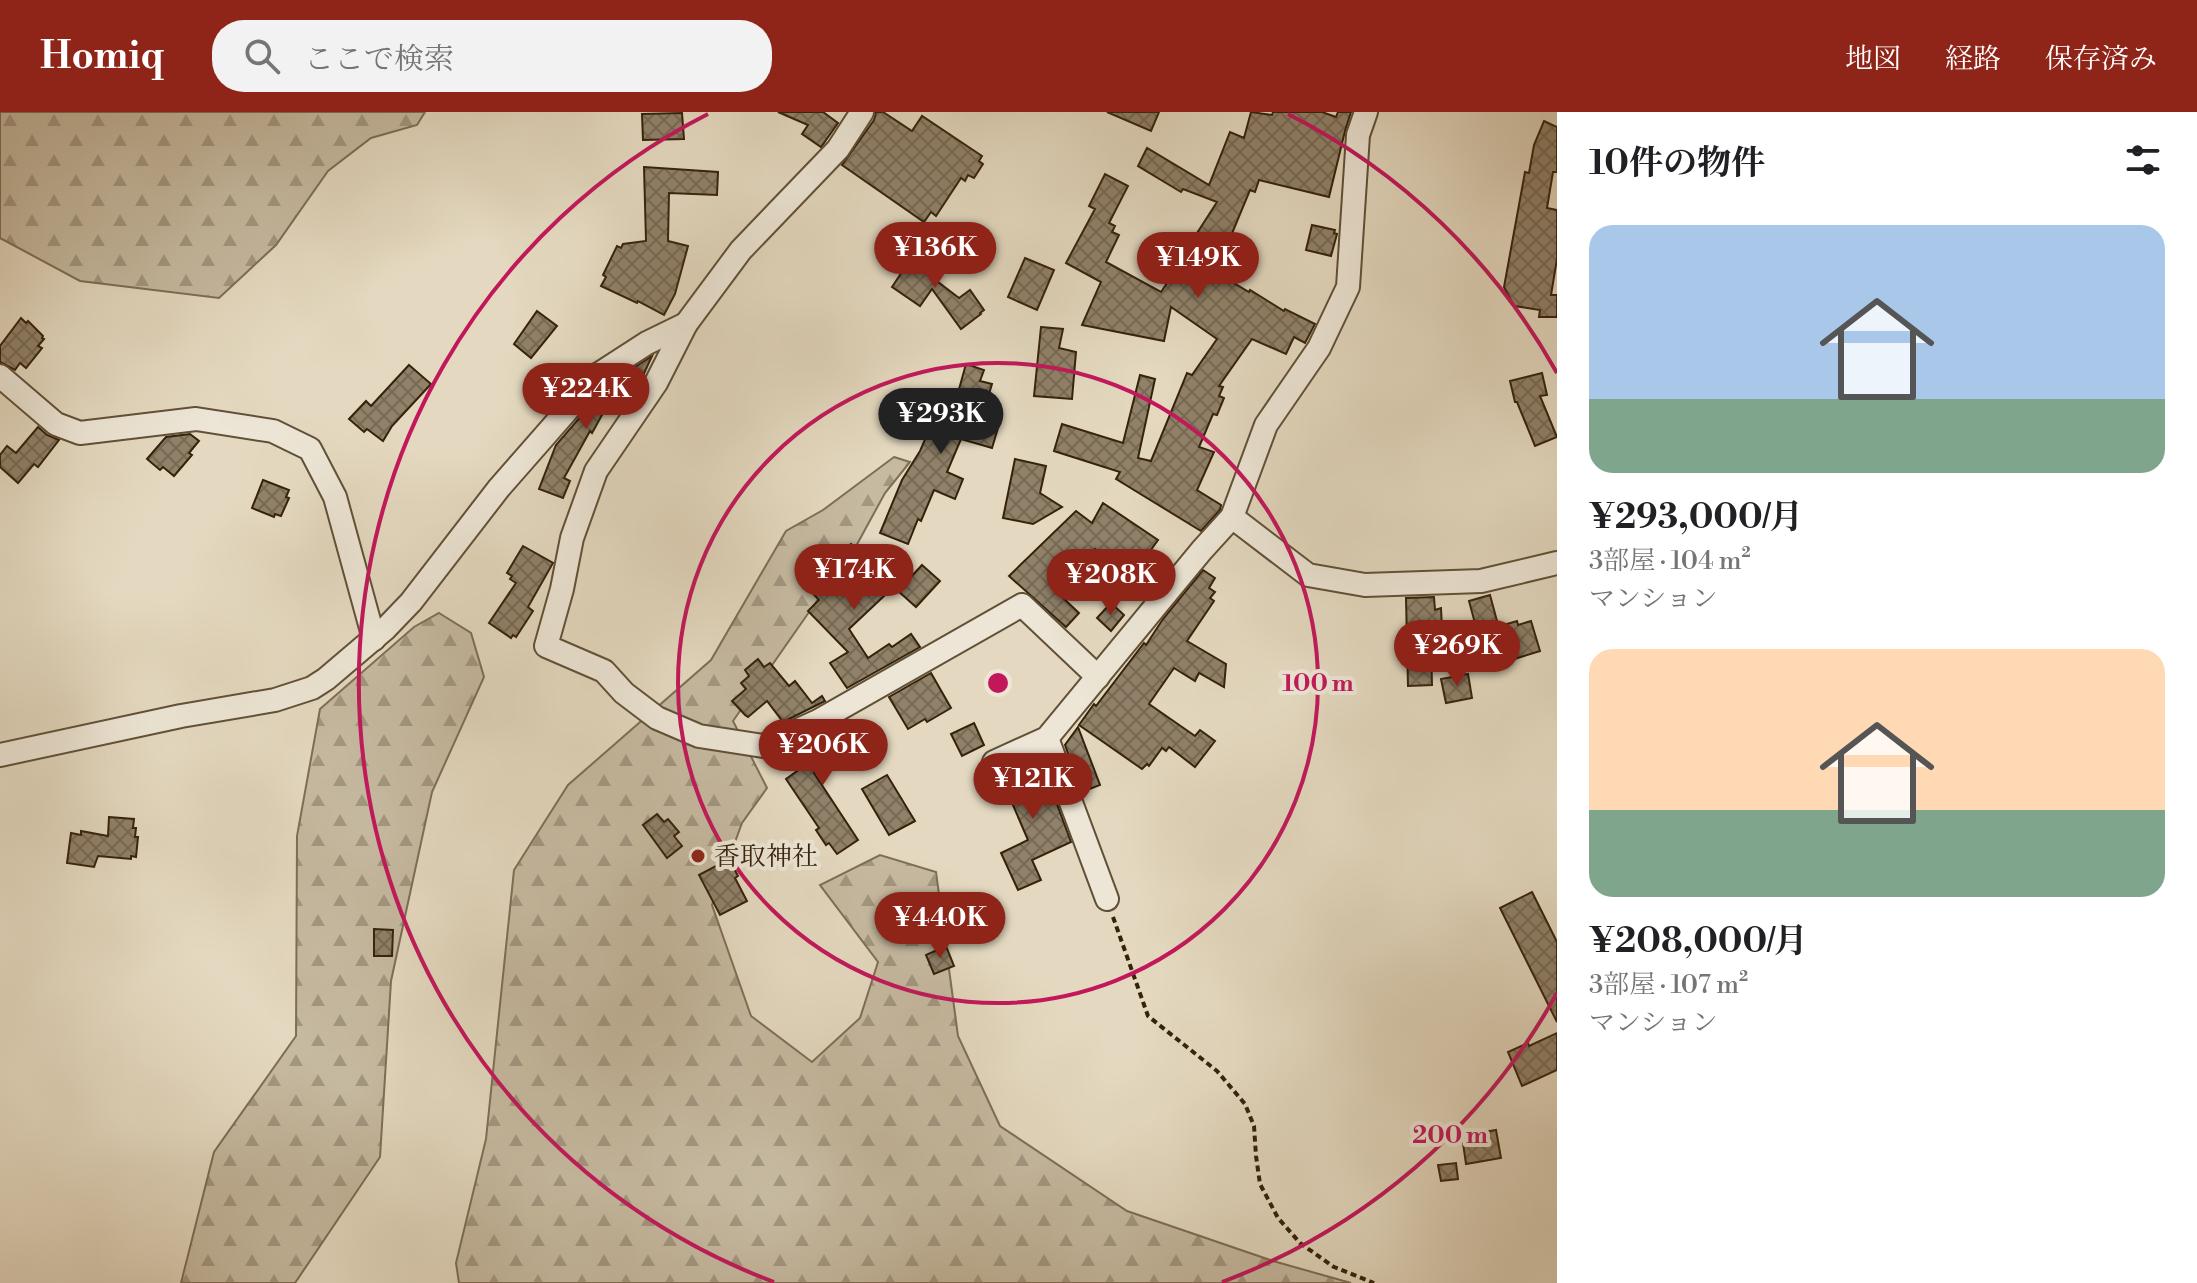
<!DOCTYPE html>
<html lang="ja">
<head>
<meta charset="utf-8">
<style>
	:root { --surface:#fff; --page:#f2f2f2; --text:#202124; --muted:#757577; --accent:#8f2418 }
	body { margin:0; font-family:"Libre Bodoni","Noto Serif JP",serif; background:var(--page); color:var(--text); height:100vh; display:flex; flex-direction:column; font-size:30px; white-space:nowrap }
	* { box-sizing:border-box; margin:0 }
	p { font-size:26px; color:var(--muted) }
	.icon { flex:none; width:44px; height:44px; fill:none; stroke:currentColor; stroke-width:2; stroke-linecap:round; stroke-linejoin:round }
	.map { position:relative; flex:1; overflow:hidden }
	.sheet { display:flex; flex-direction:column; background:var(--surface); width:640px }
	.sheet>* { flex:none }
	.price { position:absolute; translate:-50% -68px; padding:0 18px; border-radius:28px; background:var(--accent); color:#fff; font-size:26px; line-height:52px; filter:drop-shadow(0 2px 4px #0008) }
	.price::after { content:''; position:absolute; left:50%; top:48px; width:24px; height:18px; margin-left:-12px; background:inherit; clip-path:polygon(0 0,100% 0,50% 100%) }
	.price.current { background:#222; color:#fff }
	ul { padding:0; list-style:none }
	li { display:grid; align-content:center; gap:16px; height:424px; padding:0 32px }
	li span { display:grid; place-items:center; height:248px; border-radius:24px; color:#555 }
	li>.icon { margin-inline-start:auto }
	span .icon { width:144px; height:144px; fill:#fffc; stroke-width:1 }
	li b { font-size:34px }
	h2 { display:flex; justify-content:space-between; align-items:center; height:96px; padding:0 32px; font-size:34px }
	header { display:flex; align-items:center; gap:48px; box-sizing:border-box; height:112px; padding:0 40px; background:var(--accent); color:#fff }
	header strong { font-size:38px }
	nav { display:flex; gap:44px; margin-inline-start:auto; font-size:28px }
	.search { width:560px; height:72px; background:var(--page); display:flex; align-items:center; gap:20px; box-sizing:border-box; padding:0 28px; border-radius:32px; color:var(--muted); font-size:30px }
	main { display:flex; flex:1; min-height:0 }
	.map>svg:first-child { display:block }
</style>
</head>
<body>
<header>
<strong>Homiq</strong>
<div class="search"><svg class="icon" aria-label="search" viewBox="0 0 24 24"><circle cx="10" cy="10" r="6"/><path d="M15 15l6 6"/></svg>ここで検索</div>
<nav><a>地図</a><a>経路</a><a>保存済み</a></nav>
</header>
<main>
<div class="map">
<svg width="1557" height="1171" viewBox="0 0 1557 1171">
	<defs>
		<pattern id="forest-firs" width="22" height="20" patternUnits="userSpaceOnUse" patternTransform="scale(2)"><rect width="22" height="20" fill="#c6baa1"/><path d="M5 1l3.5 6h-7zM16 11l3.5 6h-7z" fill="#a29781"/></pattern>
		<pattern id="building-cross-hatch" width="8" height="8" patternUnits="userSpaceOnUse" patternTransform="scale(2)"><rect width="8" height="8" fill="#908169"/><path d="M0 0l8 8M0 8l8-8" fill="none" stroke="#766955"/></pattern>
	</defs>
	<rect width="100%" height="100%" fill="#e4d9c0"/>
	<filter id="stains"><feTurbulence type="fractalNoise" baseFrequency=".0025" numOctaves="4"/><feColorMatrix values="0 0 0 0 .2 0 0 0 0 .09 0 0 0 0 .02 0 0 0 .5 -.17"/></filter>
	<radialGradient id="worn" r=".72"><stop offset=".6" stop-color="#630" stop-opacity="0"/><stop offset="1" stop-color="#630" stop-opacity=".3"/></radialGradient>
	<g fill="url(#forest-firs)" stroke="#7e6e56" stroke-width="2">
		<polygon points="0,0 425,0 417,13 371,26 328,59 276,133 219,186 80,169 0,126"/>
		<polygon points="894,345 910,350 885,381 855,436 826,440 821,483 733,609 767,676 742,711 712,793 751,904 812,950 860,906 878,850 820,773 880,743 936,760 958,924 1000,1014 1127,1099 1273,1149 1351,1171 459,1171 456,1151 486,1027 514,758 568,673 711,548 786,419 823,398"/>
		<polygon points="439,501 471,521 484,565 432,680 391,869 380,1045 295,1171 181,1171 214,1040 296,924 297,724 320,597 414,515"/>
	</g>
	<g fill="url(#building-cross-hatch)" stroke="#35220b" stroke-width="2">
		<polygon points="778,0 823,0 838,11 821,35 802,22 808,13"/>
		<polygon points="876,0 883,0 912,19 922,4 982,44 979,49 983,52 974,66 968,63 965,69 961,66 936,104 931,100 924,110 842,53 874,8"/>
		<polygon points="1107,0 1159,0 1151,19"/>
		<polygon points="1251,0 1272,3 1273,0 1322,0 1336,5 1338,0 1351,0 1345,19 1329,85 1259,68 1255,80 1250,78 1223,143 1226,144 1217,161 1249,180 1250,178 1284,199 1285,197 1315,212 1305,231 1294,225 1286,242 1252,227 1219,274 1223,275 1219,284 1224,286 1217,303 1213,302 1199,335 1214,340 1197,378 1221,393 1220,398 1201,419 1116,367 1120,360 1054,339 1062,312 1123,331 1140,263 1155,267 1138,346 1151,349 1187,261 1192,263 1217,227 1171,195 1164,229 1082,213 1101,170 1066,151 1095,97 1089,94 1105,62 1128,74 1109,111 1115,114 1112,120 1119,123 1106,150 1161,180 1183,147 1181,146 1217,90 1183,77 1181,80 1138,54 1147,36 1209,73 1230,20 1244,26"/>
		<polygon points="682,1 684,27 643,28 642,2"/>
		<polygon points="1544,9 1557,15 1557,60 1553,60 1547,96 1557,98 1557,147 1551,183 1557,183 1557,205 1539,205 1540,198 1514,194 1504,175 1525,60 1529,61 1534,33"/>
		<polygon points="644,55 718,60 717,83 669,81 668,129 688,134 675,182 664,203 638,189 637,191 601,174 606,165 603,163 617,134 621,136 623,132 646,129"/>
		<polygon points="1312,113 1335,118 1334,121 1337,122 1331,144 1306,138"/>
		<polygon points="913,137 940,157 933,166 959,186 970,178 984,198 980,201 981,202 961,217 932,177 920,194 892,175 904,157 901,155"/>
		<polygon points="1025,146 1054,158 1037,198 1008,185"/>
		<polygon points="537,199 557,214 531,246 514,232"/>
		<polygon points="21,206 26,211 28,209 43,224 42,226 44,227 38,234 42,236 26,256 20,251 15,258 0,250 0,234"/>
		<polygon points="1041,215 1063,217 1059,236 1076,240 1072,287 1034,284"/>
		<polygon points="652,244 640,270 624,288 613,283 592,321 590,319 564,366 570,369 563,386 539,377 556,333 608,273"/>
		<polygon points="966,252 984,258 980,269 992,272 980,311 998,316 992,336 961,327 947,360 963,367 955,387 934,378 921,409 918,407 908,432 880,421 902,368 920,339 937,300 951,306"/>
		<polygon points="409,253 431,272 392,314 383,329 367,317 364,320 349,307 366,289 371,294"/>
		<polygon points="1542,261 1547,283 1540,284 1557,325 1535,334 1517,290 1515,290 1510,269"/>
		<polygon points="38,315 47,323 59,328 38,355 34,352 18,371 0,355 0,343 7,334 16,341"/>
		<polygon points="190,322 199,329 189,341 192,343 174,364 163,355 160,358 147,347 166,325"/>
		<polygon points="1015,347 1046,354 1040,381 1062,395 1033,412 1003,406"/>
		<polygon points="263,368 289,378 286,385 289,386 281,404 275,402 274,405 252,396"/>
		<polygon points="1103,391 1158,428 1132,464 1095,437 1061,484 1079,501 1066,515 1009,464 1076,399 1092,411"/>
		<polygon points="851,432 880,462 887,455 901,468 849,517 868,546 889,532 892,535 911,522 920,535 847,576 830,551 848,540 808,499 819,488 806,474"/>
		<polygon points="523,434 553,451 528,495 533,499 516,525 513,523 511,526 489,511 516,471 510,467 512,464 507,461"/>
		<polygon points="922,453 940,469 916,495 898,479"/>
		<polygon points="1203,458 1215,466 1209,476 1215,480 1210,486 1214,489 1187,529 1226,552 1224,575 1199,561 1195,569 1174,556 1149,592 1195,624 1200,618 1215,629 1195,655 1169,635 1166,639 1162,636 1149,654 1147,652 1142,657 1079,613 1094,592 1096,594 1144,531 1146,533 1163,507"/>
		<polygon points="1490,483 1497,509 1476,515 1469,489"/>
		<polygon points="1434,485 1435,498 1441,496 1442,517 1437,517 1438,531 1431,531 1432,573 1408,574 1406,486"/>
		<polygon points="1111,491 1124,503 1111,519 1097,506"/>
		<polygon points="1517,509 1518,513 1531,509 1540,539 1495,553 1484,519"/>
		<polygon points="758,547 764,555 770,551 789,574 795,569 812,591 822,584 825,589 783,610 767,589 748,605 745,603 732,589 746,577 741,571 749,564 745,558"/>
		<polygon points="931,561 951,596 927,610 925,607 908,617 889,585"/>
		<polygon points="1468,562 1472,586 1446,591 1441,567"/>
		<polygon points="974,611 984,633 962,644 951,622"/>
		<polygon points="841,612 855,634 814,661 858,728 837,742 829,731 826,733 816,718 819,716 786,667 804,654 795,641 803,636 800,633"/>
		<polygon points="1078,615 1100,673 1082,680 1065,633"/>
		<polygon points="1036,646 1037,651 1041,649 1071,730 1032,748 1041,768 1018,778 1001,741 1028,728 1000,663"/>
		<polygon points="887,663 915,709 889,723 862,677"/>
		<polygon points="657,702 664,710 668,707 679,720 674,724 682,734 667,746 643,713"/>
		<polygon points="109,705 134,707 133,716 136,716 135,725 138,725 136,745 131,744 131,747 98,744 94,755 67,751 71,721 81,723 81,719 108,724"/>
		<polygon points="729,747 738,764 735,766 747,789 720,803 699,763"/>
		<polygon points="1532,780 1557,830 1557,910 1500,796"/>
		<polygon points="946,786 958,810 933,823 924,805 926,804 923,798"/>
		<polygon points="374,817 393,818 392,844 374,844"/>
		<polygon points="946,834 954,854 934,862 926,843"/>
		<polygon points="1557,921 1557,958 1522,974 1508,940 1528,931 1529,934"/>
		<polygon points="1496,1018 1501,1046 1466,1052 1462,1024"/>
		<polygon points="1456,1051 1458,1067 1441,1069 1438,1053"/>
	</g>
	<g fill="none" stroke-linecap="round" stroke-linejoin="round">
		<g stroke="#615038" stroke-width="26">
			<g id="minor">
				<polyline points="862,0 838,37 741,138 686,212 656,271 596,359 572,426 562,477 546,534 604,559 624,581 657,606 699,624 763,634 818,609 1022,493 1098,565"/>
				<polyline points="0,264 56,312 80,321 196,307 273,319 310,337 335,385 374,527"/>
				<polyline points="1232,405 1308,463 1365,473 1481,469 1557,451"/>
				<polyline points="1047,626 1107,787"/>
				<polyline points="0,643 181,604 275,588 312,576 326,567 386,516 411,490 499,376 599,262 647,231 686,212"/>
				<polyline points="994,650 1047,626 1202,438 1232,405 1266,313 1319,236 1348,175 1358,23 1366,0"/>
			</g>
		</g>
		<polyline stroke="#35220b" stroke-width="4" stroke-dasharray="6 4" stroke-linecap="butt" points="1113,805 1148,904 1217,959 1245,992 1254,1014 1256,1044 1260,1072 1278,1106 1300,1131 1334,1155 1374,1171"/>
		<use href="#minor" stroke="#ede6d6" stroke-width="22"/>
	</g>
	<g fill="none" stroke="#c2185b" stroke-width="4">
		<circle cx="998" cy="571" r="320"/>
		<path d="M1557 881A639 639 0 0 1 1222 1170M774 1170A639 639 0 0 1 708 2M1288 2A639 639 0 0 1 1557 261"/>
	</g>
	<circle fill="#8f2418" stroke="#ede6d6" stroke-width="3" cx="698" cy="744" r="8"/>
	<g text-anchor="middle" stroke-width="8" stroke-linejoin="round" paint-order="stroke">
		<g font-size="26" fill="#35220b" stroke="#ede6d6" text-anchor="start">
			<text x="714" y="753">香取神社</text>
		</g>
	</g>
	<circle cx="998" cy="571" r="12" fill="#c2185b" stroke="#ede6d6" stroke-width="4"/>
	<g font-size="24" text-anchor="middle" font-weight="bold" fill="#c2185b" stroke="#ede6d6" stroke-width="8" stroke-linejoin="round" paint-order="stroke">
		<text x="1318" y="579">100 m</text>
		<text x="1450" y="1031">200 m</text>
	</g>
	<rect width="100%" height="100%" filter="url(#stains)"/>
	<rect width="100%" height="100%" fill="url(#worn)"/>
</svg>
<b class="price" style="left:935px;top:178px">¥136K</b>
<b class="price" style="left:1198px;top:188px">¥149K</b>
<b class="price" style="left:586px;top:319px">¥224K</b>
<b class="price current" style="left:941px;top:344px">¥293K</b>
<b class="price" style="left:854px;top:500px">¥174K</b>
<b class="price" style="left:1111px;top:505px">¥208K</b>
<b class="price" style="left:1457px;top:576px">¥269K</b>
<b class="price" style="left:823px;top:675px">¥206K</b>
<b class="price" style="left:1033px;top:709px">¥121K</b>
<b class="price" style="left:940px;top:848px">¥440K</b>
</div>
<section class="sheet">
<h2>10件の物件<svg class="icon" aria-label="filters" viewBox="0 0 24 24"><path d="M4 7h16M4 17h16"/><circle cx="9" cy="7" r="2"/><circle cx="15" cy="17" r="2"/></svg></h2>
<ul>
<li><span style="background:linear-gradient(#a9c7e8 70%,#7fa58c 0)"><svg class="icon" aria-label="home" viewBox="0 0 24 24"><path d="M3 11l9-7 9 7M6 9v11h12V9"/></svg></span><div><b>¥293,000/月</b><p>3部屋 · 104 m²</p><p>マンション</p></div></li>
<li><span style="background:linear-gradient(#ffd9b3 65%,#7fa58c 0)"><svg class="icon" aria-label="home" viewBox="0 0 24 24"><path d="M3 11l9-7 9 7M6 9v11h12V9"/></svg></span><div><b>¥208,000/月</b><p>3部屋 · 107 m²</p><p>マンション</p></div></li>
</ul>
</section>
</main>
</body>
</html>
